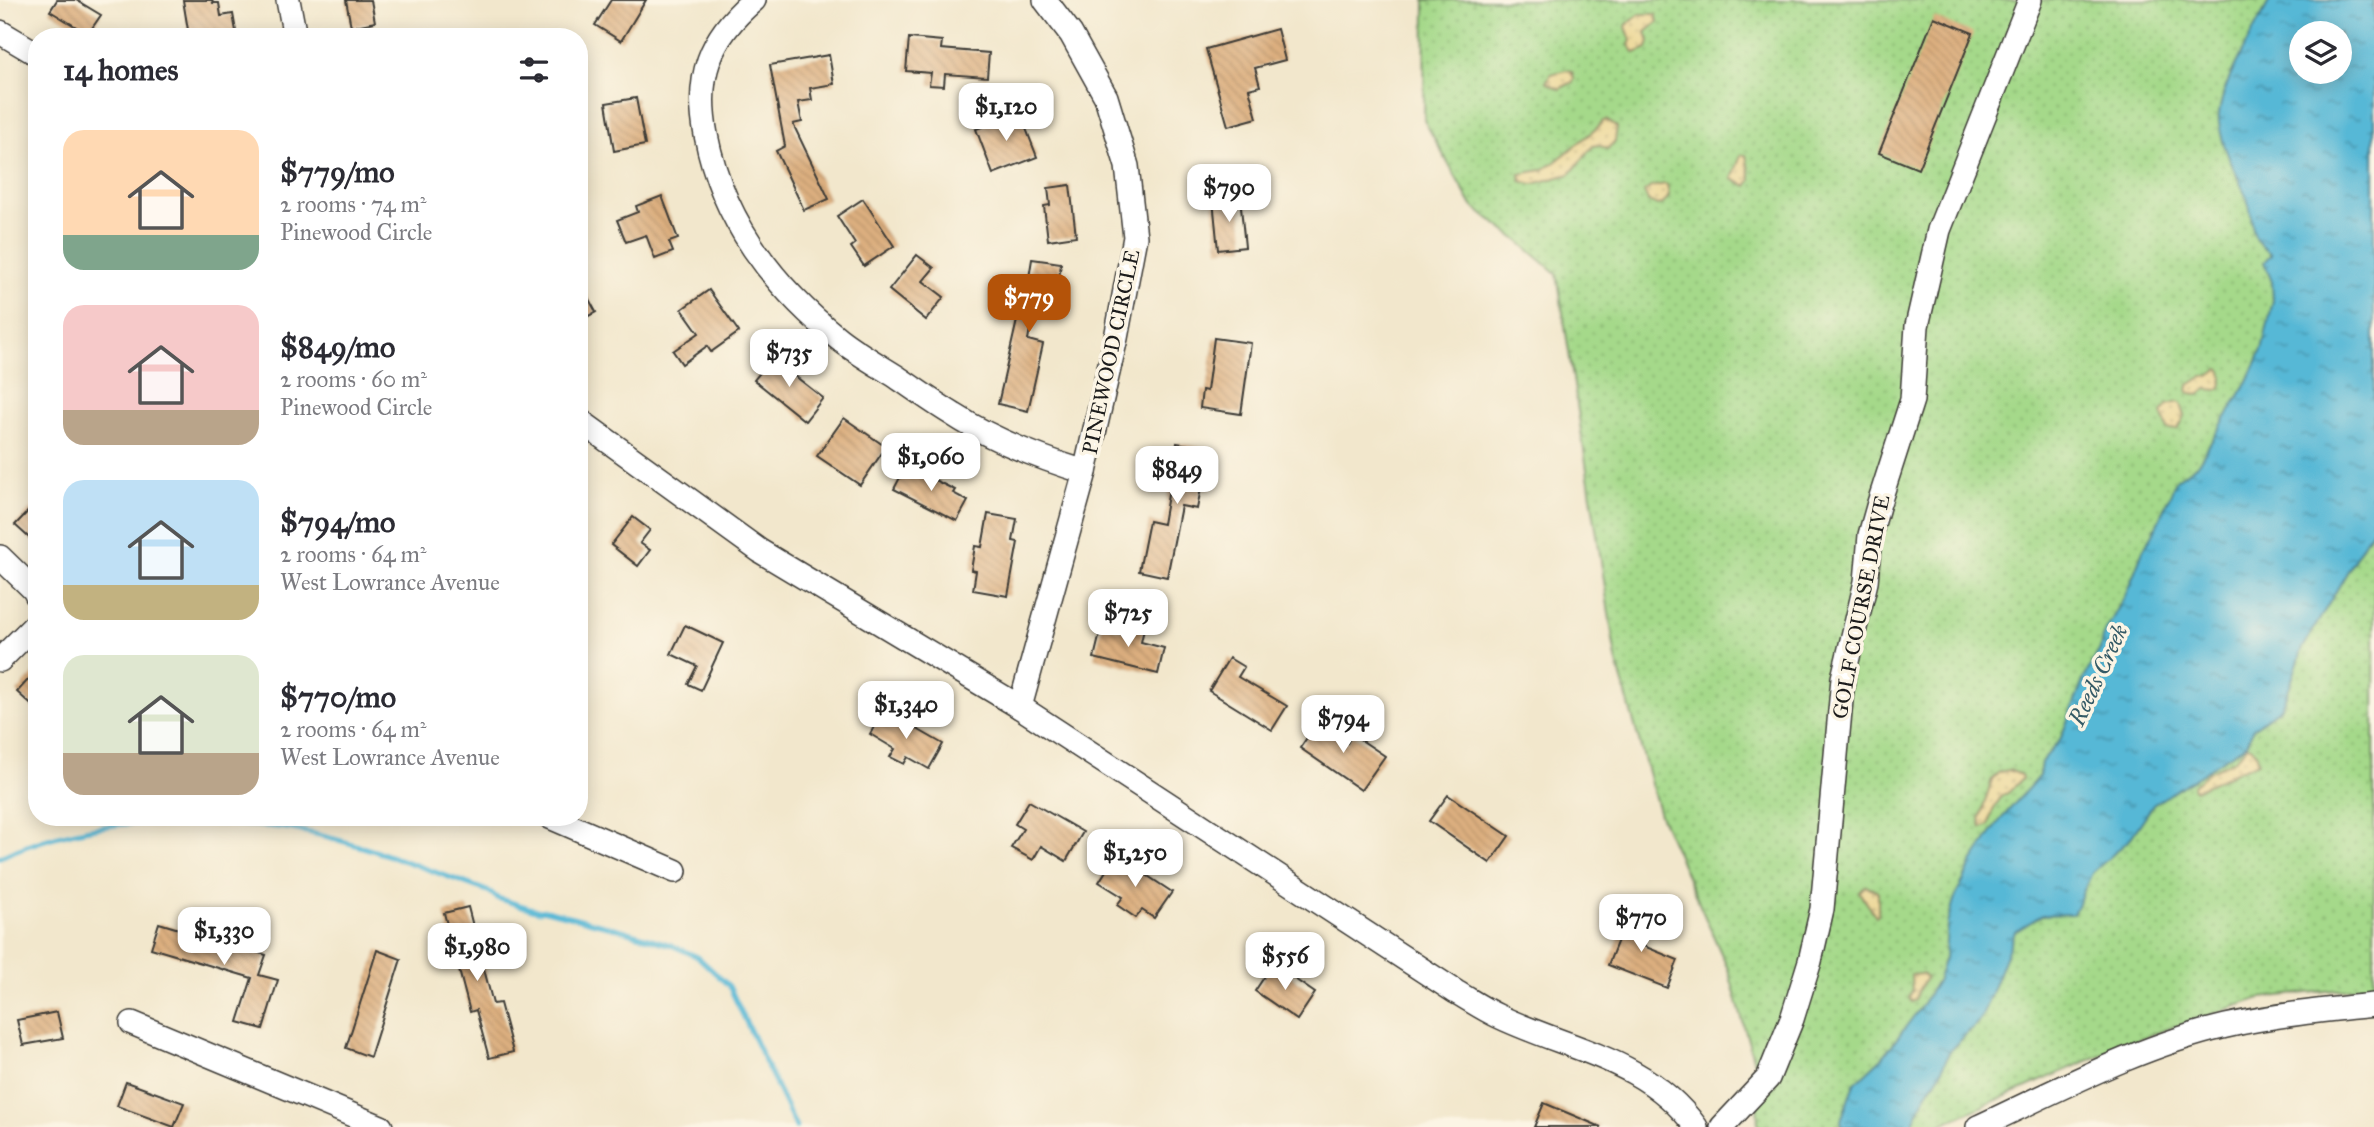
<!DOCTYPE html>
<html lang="en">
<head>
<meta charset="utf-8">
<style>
	:root { --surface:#fff; --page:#f7f7f7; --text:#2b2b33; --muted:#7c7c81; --accent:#b45309 }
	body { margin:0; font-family:"IM FELL Great Primer",serif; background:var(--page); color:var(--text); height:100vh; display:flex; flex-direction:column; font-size:26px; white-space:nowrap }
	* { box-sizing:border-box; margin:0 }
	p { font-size:23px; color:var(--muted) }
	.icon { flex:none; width:38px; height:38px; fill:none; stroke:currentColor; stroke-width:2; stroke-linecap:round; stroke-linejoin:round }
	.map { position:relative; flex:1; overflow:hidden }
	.drawer { position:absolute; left:28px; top:28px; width:560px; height:798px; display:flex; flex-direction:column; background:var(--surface); border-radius:28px; box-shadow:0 4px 18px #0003 }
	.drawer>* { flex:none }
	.fabs { position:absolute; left:2289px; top:21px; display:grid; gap:14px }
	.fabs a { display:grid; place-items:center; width:63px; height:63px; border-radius:50%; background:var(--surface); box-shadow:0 4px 18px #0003; font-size:35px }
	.price { position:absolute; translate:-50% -60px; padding:0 16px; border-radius:14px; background:#fff; color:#222; font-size:23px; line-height:46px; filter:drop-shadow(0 2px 4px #0008) }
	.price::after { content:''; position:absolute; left:50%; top:42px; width:21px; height:16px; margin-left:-10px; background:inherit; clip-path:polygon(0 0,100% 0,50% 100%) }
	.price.active { background:var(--accent); color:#fff }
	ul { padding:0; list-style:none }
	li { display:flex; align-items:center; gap:21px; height:175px; padding:0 35px }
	li span { display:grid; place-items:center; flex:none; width:196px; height:140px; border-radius:21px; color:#555 }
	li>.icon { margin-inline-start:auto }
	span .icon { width:84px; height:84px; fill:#fffc; stroke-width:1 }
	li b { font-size:30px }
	h2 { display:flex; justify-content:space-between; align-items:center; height:84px; padding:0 35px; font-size:30px }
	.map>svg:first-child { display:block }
</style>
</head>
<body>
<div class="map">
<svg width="2374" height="1127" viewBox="0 0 2374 1127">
	<defs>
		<pattern id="green-dots" width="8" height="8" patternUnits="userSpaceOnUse" patternTransform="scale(1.75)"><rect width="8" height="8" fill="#a5d98a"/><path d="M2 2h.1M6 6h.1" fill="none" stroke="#8dba76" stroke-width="1.8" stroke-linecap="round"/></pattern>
		<pattern id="sand-dots" width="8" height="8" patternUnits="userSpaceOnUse" patternTransform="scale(1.75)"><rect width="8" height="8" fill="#eeda9e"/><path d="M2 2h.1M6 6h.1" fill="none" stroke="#ccba88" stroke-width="1.8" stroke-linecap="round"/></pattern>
		<pattern id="water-ripples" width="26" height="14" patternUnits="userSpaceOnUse" patternTransform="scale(1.75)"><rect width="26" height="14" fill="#57b8d6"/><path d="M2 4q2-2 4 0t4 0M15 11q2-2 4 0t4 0" fill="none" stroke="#4795ad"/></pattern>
		<pattern id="building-back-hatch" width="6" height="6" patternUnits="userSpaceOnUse" patternTransform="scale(1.75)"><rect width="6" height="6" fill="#dcaf7f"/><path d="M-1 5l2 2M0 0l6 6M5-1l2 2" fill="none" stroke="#bc966d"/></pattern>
	</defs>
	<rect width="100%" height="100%" fill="#fcf5e5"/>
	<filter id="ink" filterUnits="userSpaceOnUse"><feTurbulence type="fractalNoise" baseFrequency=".0143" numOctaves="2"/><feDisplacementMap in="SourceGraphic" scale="14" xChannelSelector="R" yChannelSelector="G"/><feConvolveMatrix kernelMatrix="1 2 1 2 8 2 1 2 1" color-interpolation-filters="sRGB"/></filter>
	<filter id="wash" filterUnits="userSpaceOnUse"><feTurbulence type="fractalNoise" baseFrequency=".00686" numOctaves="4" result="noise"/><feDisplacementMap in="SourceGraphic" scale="28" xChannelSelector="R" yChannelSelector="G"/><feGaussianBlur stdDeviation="1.57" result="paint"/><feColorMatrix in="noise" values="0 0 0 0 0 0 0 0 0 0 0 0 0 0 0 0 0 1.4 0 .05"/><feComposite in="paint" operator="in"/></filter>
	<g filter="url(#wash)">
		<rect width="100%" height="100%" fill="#f2e7cc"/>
		<path fill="url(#green-dots)" stroke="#607a53" stroke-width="2" fill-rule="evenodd" d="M1425,0H2374V986L2261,998L2135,1040L1935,1127H1758L1756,1069L1728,969L1660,815L1616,659L1557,274L1516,239L1472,206L1424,120ZM2301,33H2340V72H2301Z"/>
		<g fill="url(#sand-dots)" stroke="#857b5d" stroke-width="2">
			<polygon points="1640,14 1656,14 1658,22 1646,32 1649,42 1647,48 1635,53 1629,45 1631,40 1626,27 1627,24"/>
			<polygon points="1566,70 1572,71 1574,78 1573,82 1559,89 1546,82 1551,74"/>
			<polygon points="1606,120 1617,127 1615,141 1608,149 1598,145 1593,146 1570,174 1533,184 1521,181 1520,174 1542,170 1555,162 1597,128 1603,121"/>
			<polygon points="1741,155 1746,155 1751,180 1747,186 1732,179"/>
			<polygon points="1665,184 1667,185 1669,196 1663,204 1657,205 1648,201 1644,192 1651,187"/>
			<polygon points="2219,369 2222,371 2223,378 2221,387 2217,390 2207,389 2199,395 2188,392 2189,385 2203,376 2209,376"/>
			<polygon points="2178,402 2181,404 2185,416 2178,429 2168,430 2162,413 2167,405"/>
			<polygon points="2247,746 2251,746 2257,754 2258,762 2196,790 2193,789 2193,785 2210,771 2233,761"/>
			<polygon points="2009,770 2021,775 2022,779 2008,793 2002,795 1991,814 1989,825 1982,828 1980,818 1992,779 1999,772"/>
			<polygon points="1865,886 1878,891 1878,915 1876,916 1859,892"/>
			<polygon points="1922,974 1926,978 1918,991 1915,1000 1911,1002 1909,997 1912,991 1911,975"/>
		</g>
		<path fill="url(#water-ripples)" stroke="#3a6a79" stroke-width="2" fill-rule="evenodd" d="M2270,0H2374V526L2303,648L2287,694L2280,708L2253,728L2247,744L2153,805L2130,839L2092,873L2073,914L2042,915L2015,932L1981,1019L1949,1052L1941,1072L1926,1095L1911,1127H1842L1841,1120L1854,1084L1882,1058L1920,1008L1937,981L1945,958L1947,924L1954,900L1972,862L2001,819L2039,776L2041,762L2060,740L2084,678L2100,649L2102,637L2126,594L2143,550L2153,534L2177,479L2197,465L2248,381L2262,350L2273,300L2272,282L2264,262L2271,254C2244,233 2257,226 2247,199C2238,175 2222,149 2219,123C2215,93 2255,29 2270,0ZM2301,33H2340V72H2301Z"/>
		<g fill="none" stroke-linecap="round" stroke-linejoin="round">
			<path stroke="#57b8d6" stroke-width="5" d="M0,857C79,821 160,817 245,825C262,826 280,826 297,830C362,843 428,870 490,892L497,898L539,911L546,910L622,930L671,945L698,957L729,986L796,1127"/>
		</g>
		<g id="blocks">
			<g fill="url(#building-back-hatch)">
				<polygon points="57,0 76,0 101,15 88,34 50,11"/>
				<polygon points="183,0 212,0 213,3 219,3 221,16 233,14 237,37 216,37 215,32 189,36"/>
				<polygon points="346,0 371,0 375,22 351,27"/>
				<polygon points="611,0 646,0 621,41 595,25"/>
				<polygon points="1934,17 1973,33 1918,169 1879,153"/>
				<polygon points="1277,29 1285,60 1255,68 1260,86 1249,89 1257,118 1228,126 1206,49"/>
				<polygon points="909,38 942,41 941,49 989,53 987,77 945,74 944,86 929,85 931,73 906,71"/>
				<polygon points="829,55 834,84 810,88 812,100 798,102 802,122 793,124 829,199 804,210 776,151 785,146 770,65"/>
				<polygon points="636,98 645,145 614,151 606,103"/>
				<polygon points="1020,113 1037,157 993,174 976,129"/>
				<polygon points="1070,185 1076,236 1048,240 1044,206 1050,205 1048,188"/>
				<polygon points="662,196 678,239 669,242 673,252 655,259 646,235 626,242 617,220 638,212 636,206"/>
				<polygon points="1240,197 1245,247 1218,250 1213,200"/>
				<polygon points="863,199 894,246 864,266 851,247 855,244 837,216"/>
				<polygon points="917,255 934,268 923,281 944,297 926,320 889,290"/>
				<polygon points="1032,259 1061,263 1055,312 1033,310 1028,340 1043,344 1028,411 998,404 1018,316 1012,316 1015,294 1023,295 1026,284 1028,284"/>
				<polygon points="579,281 596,312 579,321"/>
				<polygon points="709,290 739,332 711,352 707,346 682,364 673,351 699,333 682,309"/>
				<polygon points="1214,338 1251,343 1241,414 1200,408 1202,390 1207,391"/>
				<polygon points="772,358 823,398 805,421 754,380"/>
				<polygon points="844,418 886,447 860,485 817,456"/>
				<polygon points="1177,443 1212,449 1208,468 1214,469 1211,489 1201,488 1197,509 1181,506 1167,577 1139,571 1149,521 1163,524"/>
				<polygon points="906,466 955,490 953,493 968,501 957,521 894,489"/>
				<polygon points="37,502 37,545 15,525"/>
				<polygon points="988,514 1017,519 1013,541 1018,542 1008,596 973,590 976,571 971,570 975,546 982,547"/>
				<polygon points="633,517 650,530 640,543 650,550 638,566 611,545"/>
				<polygon points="685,625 723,643 701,690 688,684 697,666 671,654"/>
				<polygon points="1102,625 1126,631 1128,625 1144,629 1141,642 1164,648 1158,674 1094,658"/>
				<polygon points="1229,658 1244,667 1238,677 1287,706 1272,730 1209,691"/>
				<polygon points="37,670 37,710 17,692"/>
				<polygon points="884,710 943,744 929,769 908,757 904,764 890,757 895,749 870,734"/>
				<polygon points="1317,723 1347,743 1352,734 1385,756 1361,790 1300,748"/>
				<polygon points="1448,795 1509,836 1490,863 1429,821"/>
				<polygon points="1029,801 1083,832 1066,861 1041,846 1033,860 1011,848 1023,829 1015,824"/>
				<polygon points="1116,855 1172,892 1154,918 1142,910 1136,918 1117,905 1123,897 1099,882"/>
				<polygon points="468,907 493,1004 500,1003 513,1052 489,1058 476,1010 470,1012 444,913"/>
				<polygon points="1630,910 1651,919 1641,945 1678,960 1667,988 1608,965"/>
				<polygon points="159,923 266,955 259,975 278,980 263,1029 238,1022 252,978 151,948"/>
				<polygon points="377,950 401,959 370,1057 346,1048"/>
				<polygon points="1273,964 1315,993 1297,1020 1255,991"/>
				<polygon points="57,1012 63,1038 23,1045 17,1020"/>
				<polygon points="126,1082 184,1103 174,1127 117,1106"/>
				<polygon points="1544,1103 1601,1127 1534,1127"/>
			</g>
		</g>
	</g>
	<g filter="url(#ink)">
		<use href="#blocks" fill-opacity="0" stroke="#3c3a36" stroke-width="2"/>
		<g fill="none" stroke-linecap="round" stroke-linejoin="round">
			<g stroke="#3c3a36" stroke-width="26">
				<g id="minor">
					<polyline points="288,0 295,37"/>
					<path d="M754,0C709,38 695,77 706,135C722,219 774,287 839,339C857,353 878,365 897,377C916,390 934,403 954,415C994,441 1040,458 1085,472L1116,338L1135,237L1127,166L1106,97L1071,34L1045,0"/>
					<polyline points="0,32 37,54"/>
					<path d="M579,420L760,551L1020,707L1456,992C1470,1000 1483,1009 1498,1016C1569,1050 1647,1059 1696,1127"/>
					<polyline points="0,557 34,590 37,596"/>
					<polyline points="0,660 37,623"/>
					<polyline points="1020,707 1085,472"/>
					<polyline points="550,817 675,871"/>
					<polyline points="132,1023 381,1127"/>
					<polyline points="1722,1127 1768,1078 1792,1019 1810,961 1822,909 1843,678 1866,582 1870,535 1879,503 1912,400 1917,326 1939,230 2030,0"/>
					<path d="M1978,1127C2058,1090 2139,1046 2226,1026C2275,1015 2324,1010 2374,1005"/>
				</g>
			</g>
			<use href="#minor" stroke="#fff" stroke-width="23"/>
		</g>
	</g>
	<g text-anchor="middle" stroke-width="7" stroke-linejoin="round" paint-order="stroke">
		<g font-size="21" fill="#1c1c1c" stroke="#fcf5e5">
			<text transform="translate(1111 352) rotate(-78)" y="7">PINEWOOD CIRCLE</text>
			<text transform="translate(1861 607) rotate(-79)" y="7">GOLF COURSE DRIVE</text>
		</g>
		<g font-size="23" font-style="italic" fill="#345a66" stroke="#fcf5e5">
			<text transform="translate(2098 675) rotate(-65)" y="8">Reeds Creek</text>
		</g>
	</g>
</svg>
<div class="fabs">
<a><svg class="icon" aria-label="layers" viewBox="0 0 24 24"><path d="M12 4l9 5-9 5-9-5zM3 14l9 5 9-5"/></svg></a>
</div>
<b class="price" style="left:1006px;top:143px">$1,120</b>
<b class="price" style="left:1229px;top:224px">$790</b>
<b class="price active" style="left:1029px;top:334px">$779</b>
<b class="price" style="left:789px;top:389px">$735</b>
<b class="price" style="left:931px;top:493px">$1,060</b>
<b class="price" style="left:1177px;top:506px">$849</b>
<b class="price" style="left:1128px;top:649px">$725</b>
<b class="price" style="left:906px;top:741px">$1,340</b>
<b class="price" style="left:1343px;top:755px">$794</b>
<b class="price" style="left:1135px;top:889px">$1,250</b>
<b class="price" style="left:1641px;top:954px">$770</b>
<b class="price" style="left:224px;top:967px">$1,330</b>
<b class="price" style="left:477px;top:983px">$1,980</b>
<b class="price" style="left:1285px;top:992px">$556</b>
<section class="drawer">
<h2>14 homes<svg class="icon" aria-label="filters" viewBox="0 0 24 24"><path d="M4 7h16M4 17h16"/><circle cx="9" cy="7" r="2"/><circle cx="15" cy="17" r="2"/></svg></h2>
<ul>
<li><span style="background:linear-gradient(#ffd9b3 75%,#7fa58c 0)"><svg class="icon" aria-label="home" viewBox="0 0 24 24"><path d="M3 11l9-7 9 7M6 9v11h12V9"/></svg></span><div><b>$779/mo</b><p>2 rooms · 74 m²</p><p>Pinewood Circle</p></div></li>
<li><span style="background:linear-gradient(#f6c9c9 75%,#b9a48a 0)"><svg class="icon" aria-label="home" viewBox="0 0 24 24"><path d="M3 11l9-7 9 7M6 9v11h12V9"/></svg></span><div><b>$849/mo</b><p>2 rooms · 60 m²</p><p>Pinewood Circle</p></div></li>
<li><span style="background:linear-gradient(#bfe0f5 75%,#c2b280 0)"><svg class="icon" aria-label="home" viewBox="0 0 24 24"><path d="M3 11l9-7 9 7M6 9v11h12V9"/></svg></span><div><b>$794/mo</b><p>2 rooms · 64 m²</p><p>West Lowrance Avenue</p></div></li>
<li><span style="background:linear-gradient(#dfe7d0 70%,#b9a48a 0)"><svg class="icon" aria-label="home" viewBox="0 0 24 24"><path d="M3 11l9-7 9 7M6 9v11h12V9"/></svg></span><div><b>$770/mo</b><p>2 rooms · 64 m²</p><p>West Lowrance Avenue</p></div></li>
</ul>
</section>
</div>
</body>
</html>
